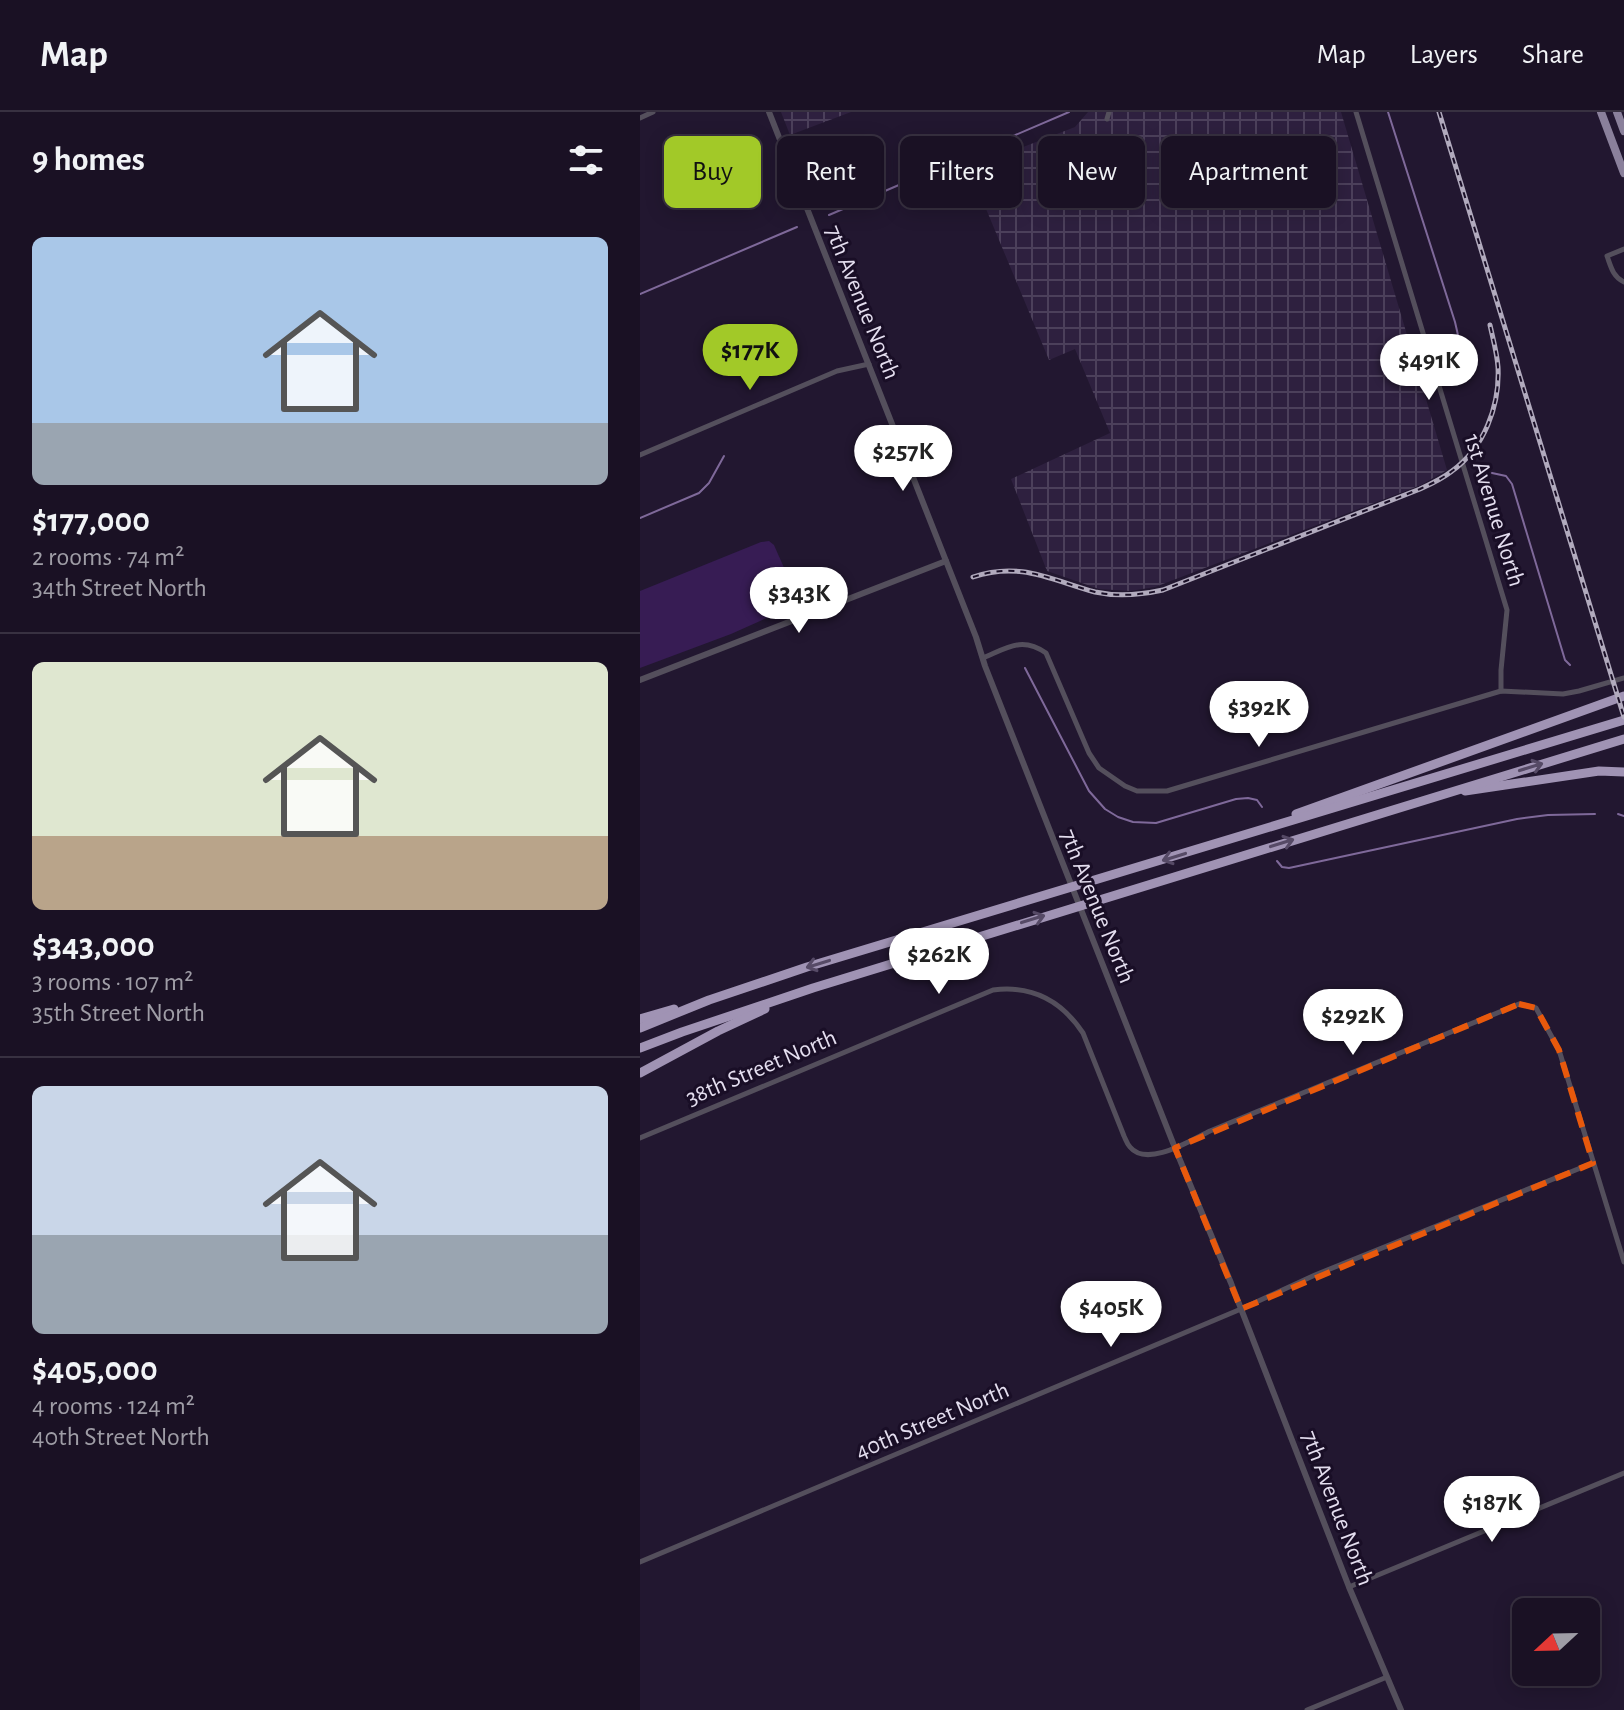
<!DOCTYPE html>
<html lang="en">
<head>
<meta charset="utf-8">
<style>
	:root { --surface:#1a1124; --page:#231a2c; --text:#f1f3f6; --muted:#9f9da6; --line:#383141; --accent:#a2c928 }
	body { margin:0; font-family:"Alegreya Sans",sans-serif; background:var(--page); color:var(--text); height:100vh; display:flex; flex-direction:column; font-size:30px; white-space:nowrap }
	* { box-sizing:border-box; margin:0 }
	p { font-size:26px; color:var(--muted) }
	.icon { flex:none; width:44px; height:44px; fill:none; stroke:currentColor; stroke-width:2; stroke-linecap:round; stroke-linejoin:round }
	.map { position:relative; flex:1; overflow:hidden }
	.details { display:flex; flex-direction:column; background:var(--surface); width:640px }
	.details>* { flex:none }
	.top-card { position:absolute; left:24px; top:24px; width:760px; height:72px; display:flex; gap:16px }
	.needle { width:52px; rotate:248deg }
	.tools { position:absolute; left:872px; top:1486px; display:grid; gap:16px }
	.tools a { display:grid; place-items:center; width:88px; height:88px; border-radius:12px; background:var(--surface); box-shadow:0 4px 20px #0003,0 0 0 2px var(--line); font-size:40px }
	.price { position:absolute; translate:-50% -68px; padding:0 18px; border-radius:28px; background:#fff; color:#222; font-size:26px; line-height:52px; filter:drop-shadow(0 2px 4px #0008) }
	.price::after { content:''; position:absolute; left:50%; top:48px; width:24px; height:18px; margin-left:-12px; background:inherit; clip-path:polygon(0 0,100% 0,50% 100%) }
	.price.selected { background:var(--accent); color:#111 }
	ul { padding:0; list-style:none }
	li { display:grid; align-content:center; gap:16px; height:424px; padding:0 32px }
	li+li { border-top:2px solid var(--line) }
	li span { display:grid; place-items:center; height:248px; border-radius:12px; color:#555 }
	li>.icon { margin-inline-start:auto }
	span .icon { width:144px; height:144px; fill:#fffc; stroke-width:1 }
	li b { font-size:34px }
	h2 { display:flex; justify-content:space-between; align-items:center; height:96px; padding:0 32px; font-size:34px }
	.tag { padding:0 28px; border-radius:12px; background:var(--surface); box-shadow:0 4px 20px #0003,0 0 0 2px var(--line); font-size:28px; line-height:72px }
	.tag.selected { background:var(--accent); color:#111 }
	header { display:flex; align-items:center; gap:48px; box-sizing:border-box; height:112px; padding:0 40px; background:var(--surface); border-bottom:2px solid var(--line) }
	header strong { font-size:38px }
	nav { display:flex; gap:44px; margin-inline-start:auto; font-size:28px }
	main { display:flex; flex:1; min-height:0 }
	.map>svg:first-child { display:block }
</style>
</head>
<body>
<header>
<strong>Map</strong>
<nav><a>Map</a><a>Layers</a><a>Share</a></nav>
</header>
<main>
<section class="details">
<h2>9 homes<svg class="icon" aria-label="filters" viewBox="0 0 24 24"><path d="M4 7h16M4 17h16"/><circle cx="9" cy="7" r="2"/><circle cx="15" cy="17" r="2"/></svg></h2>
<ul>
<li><span style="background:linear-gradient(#a9c7e8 75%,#9aa5b1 0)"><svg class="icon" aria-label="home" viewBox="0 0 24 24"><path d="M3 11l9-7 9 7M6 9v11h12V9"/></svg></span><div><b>$177,000</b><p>2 rooms · 74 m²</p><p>34th Street North</p></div></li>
<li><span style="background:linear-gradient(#dfe7d0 70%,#b9a48a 0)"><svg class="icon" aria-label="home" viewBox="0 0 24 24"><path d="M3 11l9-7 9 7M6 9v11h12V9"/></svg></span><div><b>$343,000</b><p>3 rooms · 107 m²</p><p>35th Street North</p></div></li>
<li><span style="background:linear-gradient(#c9d6e8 60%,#9aa5b1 0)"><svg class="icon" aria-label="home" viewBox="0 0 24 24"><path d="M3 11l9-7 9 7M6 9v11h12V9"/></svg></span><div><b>$405,000</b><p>4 rooms · 124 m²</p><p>40th Street North</p></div></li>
</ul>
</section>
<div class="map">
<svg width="984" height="1598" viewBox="0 0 984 1598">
	<defs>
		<pattern id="industrial-grid" width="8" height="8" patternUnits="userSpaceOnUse" patternTransform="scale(2)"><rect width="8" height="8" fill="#2e203f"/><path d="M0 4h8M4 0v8" fill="none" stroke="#4c405b"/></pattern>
	</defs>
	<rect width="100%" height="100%" fill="#221730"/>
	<g fill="url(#industrial-grid)">
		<polygon points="141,0 211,0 150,23"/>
		<polygon points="448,0 701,0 807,358 781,373 515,475 490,479 459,477 407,459 371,367 470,321 435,237 409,248 329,56 435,15"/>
	</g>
	<polygon fill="#371c54" points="129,429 134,433 156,483 155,490 151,495 91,522 0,556 0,479 121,430"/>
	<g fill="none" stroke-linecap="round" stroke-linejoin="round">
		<g stroke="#7f699a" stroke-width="2">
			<polyline points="748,0 815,210 823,245"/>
			<polyline points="189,103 429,0"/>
			<polyline points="0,182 157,115"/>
			<polyline points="852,361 866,364 872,372 925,548 930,553"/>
			<polyline points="0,406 59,381 69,371 84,344"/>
			<polyline points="385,556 449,679 465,697 478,705 493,710 516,711 596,687 608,686 617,688 622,695"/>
			<polyline points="978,702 984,704"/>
			<polyline points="637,749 642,755 649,756 877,707 908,703 955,702"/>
		</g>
		<g stroke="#544f5c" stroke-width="5">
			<polyline points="716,0 867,498 861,558 861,579"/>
			<polyline points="0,6 13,0"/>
			<polyline points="467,7 469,0"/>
			<path d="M984,137L967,144C971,155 973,165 984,170"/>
			<polyline points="0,343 197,259 229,252"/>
			<path d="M343,546C367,536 382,524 406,541L449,641L459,656L485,674L497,679H527L861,579L923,582L939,579L984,566"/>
			<path d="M0,1026L353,878C392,873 421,888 443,921L484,1024C486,1028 487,1032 490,1035C507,1056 551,1028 570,1019L879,892L896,896L919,938L984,1150"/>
			<polyline points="0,1450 601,1197 675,1163 953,1051"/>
			<polyline points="709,1475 984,1361"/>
			<polyline points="667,1598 747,1565"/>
		</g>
		<g stroke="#544f5c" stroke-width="6">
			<polyline points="129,0 336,525 345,554 535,1036 591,1171 709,1475 761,1598"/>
			<polyline points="0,568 306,449"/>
		</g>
		<g stroke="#8a809b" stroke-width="8">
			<polyline points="961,0 984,61"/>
			<polyline points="977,0 984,19"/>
		</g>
		<g stroke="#a093b4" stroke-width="9">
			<polyline points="825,679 959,659 984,660"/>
			<polyline points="656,702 984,584"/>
			<polyline points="0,907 34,897"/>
			<polyline points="0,916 69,888 167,855 984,608"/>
			<polyline points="0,936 42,920 173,876 984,627"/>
			<polyline points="0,961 78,919 125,897"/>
		</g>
		<g stroke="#b1aabd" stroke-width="5">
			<g id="rail">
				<polyline points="799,0 984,605"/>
				<path d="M333,465C380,449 411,468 455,480C478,485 500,483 523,478L780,377C791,372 802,367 812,359C844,336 860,294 858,255C857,241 853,227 850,213"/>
			</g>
		</g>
		<use href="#rail" stroke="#190e26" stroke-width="2" stroke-dasharray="6" stroke-linecap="butt"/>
	</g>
	<defs><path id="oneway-shaft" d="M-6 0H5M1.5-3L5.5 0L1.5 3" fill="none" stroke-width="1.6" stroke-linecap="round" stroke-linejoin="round" transform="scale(2)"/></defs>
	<g stroke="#564a66">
		<use href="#oneway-shaft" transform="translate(891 655) rotate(-17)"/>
		<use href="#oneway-shaft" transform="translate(642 731) rotate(-17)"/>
		<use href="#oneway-shaft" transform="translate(534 745) rotate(163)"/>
		<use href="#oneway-shaft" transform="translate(393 807) rotate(-17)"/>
		<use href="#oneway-shaft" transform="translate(178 852) rotate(163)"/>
	</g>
	<path fill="none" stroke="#e8590c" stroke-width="6" stroke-dasharray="16 10" stroke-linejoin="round" d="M879,892L896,896L919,938L953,1051L601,1197L535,1036Z"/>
	<g text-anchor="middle" stroke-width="6" stroke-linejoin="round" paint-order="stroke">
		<g font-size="24" fill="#e4deef" stroke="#190e26">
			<text transform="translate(223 190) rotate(68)" y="8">7th Avenue North</text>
			<text transform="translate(855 398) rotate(73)" y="8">1st Avenue North</text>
			<text transform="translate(458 794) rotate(68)" y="8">7th Avenue North</text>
			<text transform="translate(121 955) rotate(-23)" y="8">38th Street North</text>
			<text transform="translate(292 1308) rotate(-23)" y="8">40th Street North</text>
			<text transform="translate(698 1396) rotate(69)" y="8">7th Avenue North</text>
		</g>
	</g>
</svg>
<div class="tools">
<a><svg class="needle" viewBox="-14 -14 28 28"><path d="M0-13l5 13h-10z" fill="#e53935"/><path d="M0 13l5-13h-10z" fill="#9f9da6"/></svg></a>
</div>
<b class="price selected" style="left:110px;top:280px">$177K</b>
<b class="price" style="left:789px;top:290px">$491K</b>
<b class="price" style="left:263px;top:381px">$257K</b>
<b class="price" style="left:159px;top:523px">$343K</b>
<b class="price" style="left:619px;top:637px">$392K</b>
<b class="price" style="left:299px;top:884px">$262K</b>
<b class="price" style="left:713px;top:945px">$292K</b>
<b class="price" style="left:471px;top:1237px">$405K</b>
<b class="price" style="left:852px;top:1432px">$187K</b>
<div class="top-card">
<a class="tag selected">Buy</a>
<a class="tag">Rent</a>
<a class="tag">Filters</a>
<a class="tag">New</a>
<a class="tag">Apartment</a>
</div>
</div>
</main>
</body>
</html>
